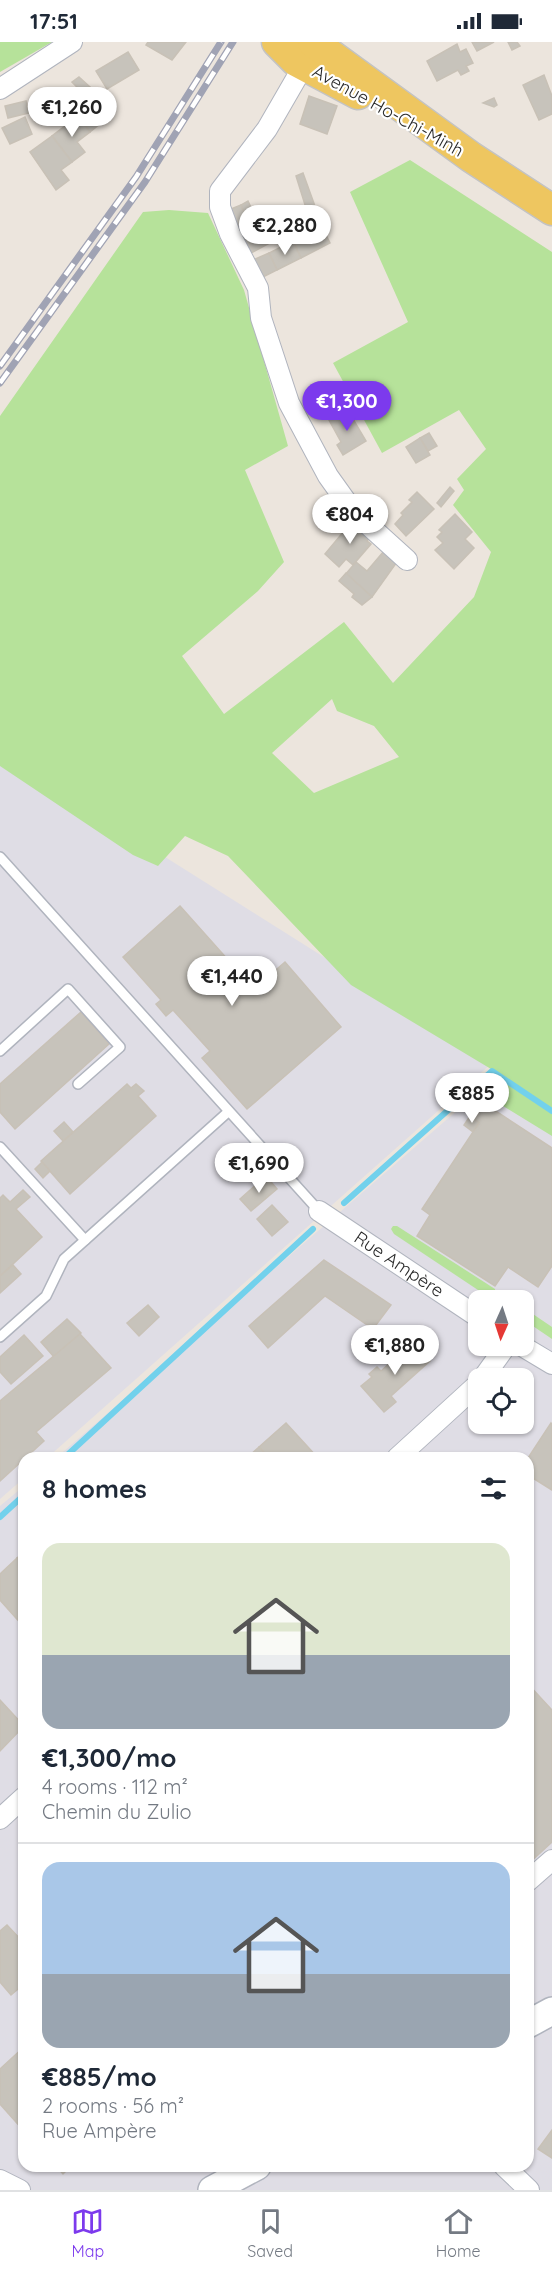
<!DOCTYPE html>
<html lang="en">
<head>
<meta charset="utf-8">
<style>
	:root { --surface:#fff; --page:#f6f6f7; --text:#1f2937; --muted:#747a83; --line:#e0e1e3; --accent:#7c3aed }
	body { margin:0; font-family:Quicksand,sans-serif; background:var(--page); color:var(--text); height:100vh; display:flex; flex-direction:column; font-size:22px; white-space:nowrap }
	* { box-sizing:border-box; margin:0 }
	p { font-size:20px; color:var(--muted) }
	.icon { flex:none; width:33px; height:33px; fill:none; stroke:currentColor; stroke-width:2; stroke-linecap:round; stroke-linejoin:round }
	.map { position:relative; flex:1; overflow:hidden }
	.panel { position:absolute; left:18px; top:1410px; width:516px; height:720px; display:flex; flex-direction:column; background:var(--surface); border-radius:18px; box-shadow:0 2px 4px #0004 }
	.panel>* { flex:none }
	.needle { width:39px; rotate:183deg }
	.fabs { position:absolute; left:468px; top:1248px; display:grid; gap:12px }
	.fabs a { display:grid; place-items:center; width:66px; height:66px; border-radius:12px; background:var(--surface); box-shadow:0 2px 4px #0004; font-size:30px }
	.price { position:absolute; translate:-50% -51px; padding:0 14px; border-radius:21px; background:#fff; color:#222; font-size:20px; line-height:39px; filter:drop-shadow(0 2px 3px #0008) }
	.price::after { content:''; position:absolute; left:50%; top:36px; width:18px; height:14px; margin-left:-9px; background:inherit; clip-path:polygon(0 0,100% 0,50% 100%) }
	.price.active { background:var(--accent); color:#fff }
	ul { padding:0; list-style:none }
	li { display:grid; align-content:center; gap:12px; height:318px; padding:0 24px }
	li+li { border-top:2px solid var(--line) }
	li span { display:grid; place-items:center; height:186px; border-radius:18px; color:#555 }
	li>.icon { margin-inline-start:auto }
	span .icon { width:108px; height:108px; fill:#fffc; stroke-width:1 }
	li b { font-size:26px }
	h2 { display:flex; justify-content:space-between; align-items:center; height:72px; padding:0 24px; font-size:26px }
	.status { display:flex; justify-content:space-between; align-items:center; height:42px; padding:0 30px; background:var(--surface); direction:ltr }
	.status svg { height:16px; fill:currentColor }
	.tabs { display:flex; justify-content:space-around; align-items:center; height:84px; border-top:2px solid var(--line); background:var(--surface); font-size:16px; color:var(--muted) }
	.tabs a { display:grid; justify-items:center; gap:3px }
	.tabs .active { color:var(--accent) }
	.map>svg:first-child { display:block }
</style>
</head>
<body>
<div class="status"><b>17:51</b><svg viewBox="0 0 49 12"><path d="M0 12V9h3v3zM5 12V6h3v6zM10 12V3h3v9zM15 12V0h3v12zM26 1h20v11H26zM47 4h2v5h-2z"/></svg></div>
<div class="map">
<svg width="552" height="2148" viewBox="0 0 552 2148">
	<rect width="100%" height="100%" fill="#ece5dd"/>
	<g fill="#dfdde5" fill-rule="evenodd">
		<polygon points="0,711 492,1021 47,1416 24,1416 24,1436 0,1457"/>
		<path d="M505,1027L552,1056V2148H0V1464L24,1444V2124H528V1416H56ZM478,1258H524V1304H478ZM478,1336H524V1382H478Z"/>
	</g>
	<g fill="#b6e29a" fill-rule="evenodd">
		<polygon points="0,0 52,0 0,30"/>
		<path d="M410,118L552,210V1094L487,1054L501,1033L351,943L228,814L185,794L158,824L133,813L0,724V374L143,170L169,168L208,171L244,248L288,404L245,428L284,520L258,549L182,614L224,672L344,580L393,641L474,555L491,510L453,463L464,448L457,437L486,407L459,368L382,411L333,321L408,280L350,150ZM332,657L337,669L374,684L399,715L314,751L272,711Z"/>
		<polygon points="393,1184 397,1184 495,1247 496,1254 490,1256 394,1192 391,1187"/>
		<polygon points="524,1266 552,1285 552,1297 524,1278"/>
	</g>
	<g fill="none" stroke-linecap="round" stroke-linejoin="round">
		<g stroke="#72d1ec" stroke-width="6">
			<polyline points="344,1161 492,1029 552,1069"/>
			<polyline points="64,1416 313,1187"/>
			<polyline points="0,1475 24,1453"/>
		</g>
	</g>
	<g fill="#c7c3bb" stroke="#c8c1b6" stroke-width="1.5">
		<polygon points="148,0 186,0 172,18 146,3"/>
		<polygon points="472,0 494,0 477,9"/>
		<polygon points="508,0 517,0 520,4 512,8"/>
		<polygon points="457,2 460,10 466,7 473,21 466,24 469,29 461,33 458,28 437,39 427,19"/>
		<polygon points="128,10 139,28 107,47 96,29"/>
		<polygon points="544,33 552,54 552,72 539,78 523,43"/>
		<polygon points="79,35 91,46 83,51 72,40"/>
		<polygon points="91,46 102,56 80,72 69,57 79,47 83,51"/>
		<polygon points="309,54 337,64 327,92 300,82"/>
		<polygon points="494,56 497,63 494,65 483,61"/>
		<polygon points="100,57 111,73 90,90 78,74"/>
		<polygon points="26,59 29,71 8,76 5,64"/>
		<polygon points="78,74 90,90 77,100 85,110 72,120 52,94"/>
		<polygon points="25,75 32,92 10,102 2,86"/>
		<polygon points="52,94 72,120 61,128 69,138 56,148 30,110"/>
		<polygon points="303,131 320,178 311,182 296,134"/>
		<polygon points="248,159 260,184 252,188 241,163"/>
		<polygon points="241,163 252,188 260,184 268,202 249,212 235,184 231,167"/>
		<polygon points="308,184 311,190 295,198 292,192"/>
		<polygon points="322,185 330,201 301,216 293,199"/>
		<polygon points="293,199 301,216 277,228 269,211"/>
		<polygon points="269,211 277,228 261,236 253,218"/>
		<polygon points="347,367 366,399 343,413 337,403 341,400 329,378"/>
		<polygon points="429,391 437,404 428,409 420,396"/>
		<polygon points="420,396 430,413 416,421 406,405"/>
		<polygon points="450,445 454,449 441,465 437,461"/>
		<polygon points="417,450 434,467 406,494 395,482 403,473 401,471 412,460 409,458"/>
		<polygon points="455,472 472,490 465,497 474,506 454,527 435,508 443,501 437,495 442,490 439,488"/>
		<polygon points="354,477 371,494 367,499 371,502 353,523 346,517 339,525 325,512"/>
		<polygon points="384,509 397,520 372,555 345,533 356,520 367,529"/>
		<polygon points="346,531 372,555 362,563 352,555 354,552 339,539"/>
		<polygon points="180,864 254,947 285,920 341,985 247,1067 202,1016 210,1009 173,968 166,974 156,962 161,958 123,915"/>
		<polygon points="81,970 109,1002 15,1087 0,1070 0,1042"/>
		<polygon points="127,1042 131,1046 136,1042 144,1049 138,1054 156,1074 70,1152 41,1119"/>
		<polygon points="487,1058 493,1063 491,1066 552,1106 552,1224 538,1245 508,1225 495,1244 417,1194 430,1173 422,1167 479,1081 474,1077"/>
		<polygon points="470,1074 479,1081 473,1090 464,1083"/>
		<polygon points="64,1080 73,1090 63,1099 54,1089"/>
		<polygon points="42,1120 50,1129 43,1136 35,1127"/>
		<polygon points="266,1134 277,1147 251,1169 240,1157"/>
		<polygon points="23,1148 30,1155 16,1167 42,1195 0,1234 0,1156 3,1153 10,1160"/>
		<polygon points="272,1163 288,1180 272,1194 257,1177"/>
		<polygon points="324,1218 391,1263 373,1287 325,1254 268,1306 249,1284"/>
		<polygon points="13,1223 21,1232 0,1251 0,1234"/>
		<polygon points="148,1263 159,1275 139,1294 127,1281"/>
		<polygon points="67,1277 81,1291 54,1315 41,1300"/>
		<polygon points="80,1292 111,1326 36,1390 44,1399 0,1439 0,1359"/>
		<polygon points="24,1293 43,1314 11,1342 0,1330 0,1315"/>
		<polygon points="413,1300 430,1319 391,1354 396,1360 384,1370 361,1344 372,1335 369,1332 377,1325 381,1329"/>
		<polygon points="286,1381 318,1416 269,1416 259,1405"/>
		<polygon points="551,1381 552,1382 552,1448 528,1433 528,1416"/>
		<polygon points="259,1405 269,1416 249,1414"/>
		<polygon points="24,1511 24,1524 17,1516"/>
		<polygon points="17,1516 24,1524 24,1585 0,1558 0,1532"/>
		<polygon points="528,1642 552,1668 552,1800 528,1822"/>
		<polygon points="0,1658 24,1684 0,1709"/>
		<polygon points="7,1883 24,1901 24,1942 11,1953 0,1940 0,1889"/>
		<polygon points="24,2005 24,2089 0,2062 0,2027"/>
		<polygon points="552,2088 552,2116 538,2107"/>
		<polygon points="56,2124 71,2124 63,2132"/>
	</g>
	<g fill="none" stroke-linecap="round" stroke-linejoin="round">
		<g stroke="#b0b4be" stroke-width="12">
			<g id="service">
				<polyline points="0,815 319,1169"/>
				<polyline points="0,1009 68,947 120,1005 78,1042"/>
				<polyline points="0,1105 85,1198"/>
				<polyline points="0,1295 46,1254 64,1217 228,1070"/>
			</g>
		</g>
		<g stroke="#b0b4be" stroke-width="22">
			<g id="minor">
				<polyline points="304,23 267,87 220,149 220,165 230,192 258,246 261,276 289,361 328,434 353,469 407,518"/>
				<polyline points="0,47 72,0"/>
				<path id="s1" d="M319,1169L478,1275"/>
				<polyline points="522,1304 552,1322"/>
				<polyline points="483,1336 506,1304"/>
				<polyline points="397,1416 478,1342"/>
				<polyline points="0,1777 24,1755"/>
				<polyline points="528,1839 552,1818"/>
				<polyline points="504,2124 529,2148"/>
				<polyline points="0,2138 20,2148"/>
			</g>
		</g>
		<g stroke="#b0b4be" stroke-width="30">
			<g id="secondary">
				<polyline points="528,1982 552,1969"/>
				<polyline points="212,2148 257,2124"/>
			</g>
		</g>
		<g stroke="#c3c3c3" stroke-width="33">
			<g id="primary">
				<polyline points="277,0 296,19 358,52"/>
				<polyline points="313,0 471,115 552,168"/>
			</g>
		</g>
		<use href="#service" stroke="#fff" stroke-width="9"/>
		<use href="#minor" stroke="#fff" stroke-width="20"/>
		<use href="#secondary" stroke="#fff" stroke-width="27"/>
		<use href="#primary" stroke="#eec660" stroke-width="30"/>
		<g stroke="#a0a3b4" stroke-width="7">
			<g id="rail">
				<polyline points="0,324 136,135 221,0"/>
				<polyline points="0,341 145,140 233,0"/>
			</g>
		</g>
		<use href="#rail" stroke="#fff" stroke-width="4.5" stroke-dasharray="14" stroke-linecap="butt"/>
	</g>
	<g text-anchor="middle" stroke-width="4.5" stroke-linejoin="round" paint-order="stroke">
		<g font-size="18" fill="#2a2a2a" stroke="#fff">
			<text transform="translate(388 69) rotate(29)" y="6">Avenue Ho-Chi-Minh</text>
			<text dy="6" stroke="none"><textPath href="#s1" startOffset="96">Rue Ampère</textPath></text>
		</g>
	</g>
</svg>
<div class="fabs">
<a><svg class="needle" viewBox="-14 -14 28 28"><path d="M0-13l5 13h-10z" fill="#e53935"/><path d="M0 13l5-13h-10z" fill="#747a83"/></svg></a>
<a><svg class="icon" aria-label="locate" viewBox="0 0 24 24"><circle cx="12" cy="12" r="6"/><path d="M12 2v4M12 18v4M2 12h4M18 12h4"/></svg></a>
</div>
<b class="price" style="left:72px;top:96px">€1,260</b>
<b class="price" style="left:285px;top:214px">€2,280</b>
<b class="price active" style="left:347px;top:390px">€1,300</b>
<b class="price" style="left:350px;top:503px">€804</b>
<b class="price" style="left:232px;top:965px">€1,440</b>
<b class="price" style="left:472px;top:1082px">€885</b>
<b class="price" style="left:259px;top:1152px">€1,690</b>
<b class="price" style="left:395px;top:1334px">€1,880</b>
<section class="panel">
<h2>8 homes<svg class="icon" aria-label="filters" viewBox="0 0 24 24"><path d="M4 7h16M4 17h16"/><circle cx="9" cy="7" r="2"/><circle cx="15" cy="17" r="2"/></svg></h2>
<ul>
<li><span style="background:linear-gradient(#dfe7d0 60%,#9aa5b1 0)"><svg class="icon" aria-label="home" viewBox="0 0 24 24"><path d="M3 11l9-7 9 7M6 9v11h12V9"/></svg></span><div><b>€1,300/mo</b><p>4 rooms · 112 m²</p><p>Chemin du Zulio</p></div></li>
<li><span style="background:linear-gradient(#a9c7e8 60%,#9aa5b1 0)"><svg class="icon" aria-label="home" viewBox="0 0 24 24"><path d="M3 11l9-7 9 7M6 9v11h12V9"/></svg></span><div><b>€885/mo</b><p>2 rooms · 56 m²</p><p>Rue Ampère</p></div></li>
</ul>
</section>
</div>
<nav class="tabs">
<a class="active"><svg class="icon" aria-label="map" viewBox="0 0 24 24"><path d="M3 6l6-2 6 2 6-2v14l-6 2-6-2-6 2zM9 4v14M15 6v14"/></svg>Map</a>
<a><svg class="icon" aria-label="saved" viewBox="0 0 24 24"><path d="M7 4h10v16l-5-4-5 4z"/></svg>Saved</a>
<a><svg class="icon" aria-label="home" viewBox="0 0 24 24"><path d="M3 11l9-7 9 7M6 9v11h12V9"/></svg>Home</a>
</nav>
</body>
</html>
